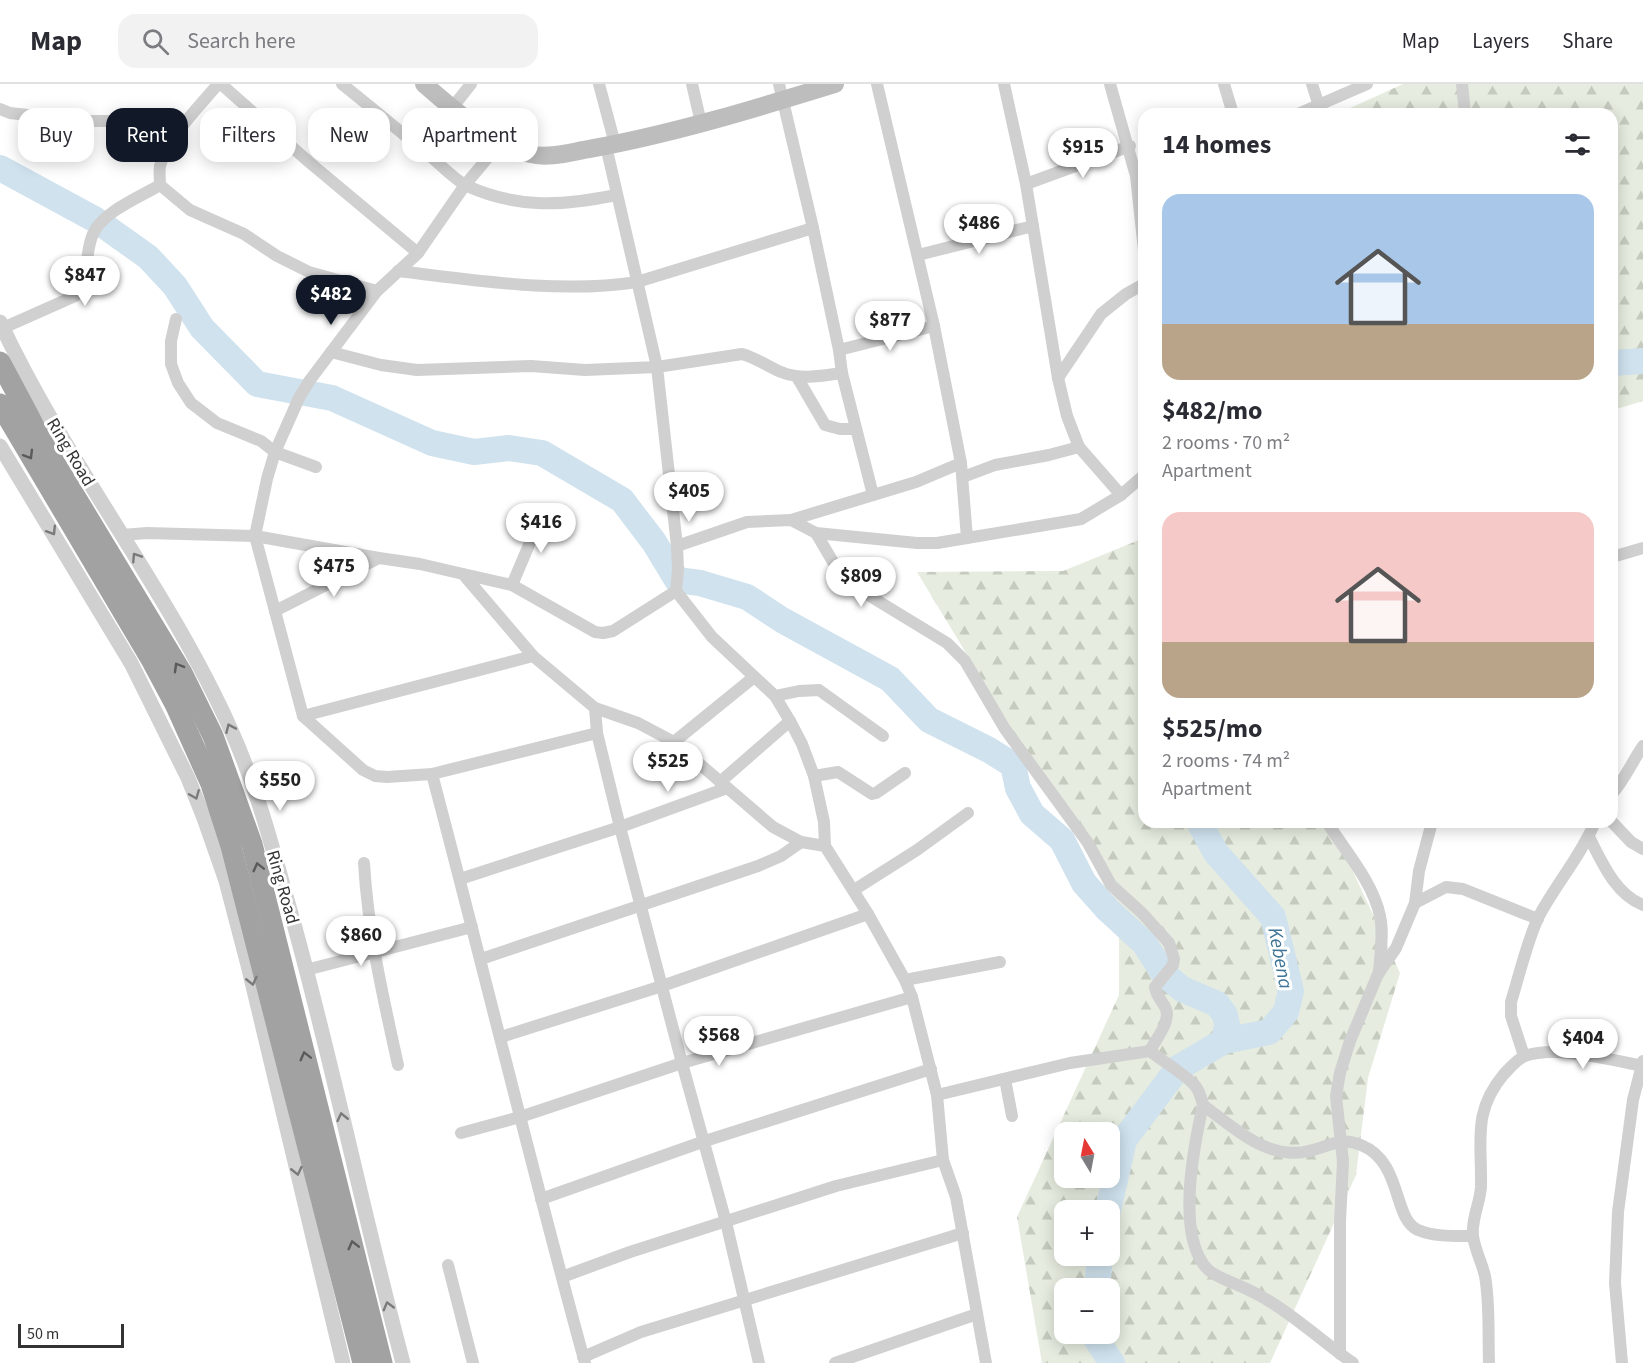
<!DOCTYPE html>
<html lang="en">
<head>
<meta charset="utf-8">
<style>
	:root { --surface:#fff; --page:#f2f2f3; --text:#2b2b33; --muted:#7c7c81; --line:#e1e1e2; --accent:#111827 }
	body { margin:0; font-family:"Source Sans 3",sans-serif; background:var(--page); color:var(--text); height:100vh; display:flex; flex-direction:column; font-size:22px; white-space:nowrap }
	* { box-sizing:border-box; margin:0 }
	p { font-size:20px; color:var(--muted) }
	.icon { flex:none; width:33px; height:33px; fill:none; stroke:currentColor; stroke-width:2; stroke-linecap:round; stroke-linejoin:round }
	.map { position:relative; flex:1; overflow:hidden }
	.drawer { position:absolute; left:1138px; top:24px; width:480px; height:720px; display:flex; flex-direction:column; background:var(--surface); border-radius:18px; box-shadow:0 3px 15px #0003 }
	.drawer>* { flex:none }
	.guide { position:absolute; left:18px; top:24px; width:570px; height:54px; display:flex; gap:12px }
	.needle { width:39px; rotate:350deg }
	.tools { position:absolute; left:1054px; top:1038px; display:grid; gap:12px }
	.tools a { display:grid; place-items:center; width:66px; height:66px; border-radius:12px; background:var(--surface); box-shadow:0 3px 15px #0003; font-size:30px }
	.scale { position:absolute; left:18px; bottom:15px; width:106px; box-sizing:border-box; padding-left:6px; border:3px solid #333; border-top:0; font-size:16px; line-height:21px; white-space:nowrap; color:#333; -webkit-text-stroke:4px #fff; paint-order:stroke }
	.price { position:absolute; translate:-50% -51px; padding:0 14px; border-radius:21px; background:#fff; color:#222; font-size:20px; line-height:39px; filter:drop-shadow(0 2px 3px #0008) }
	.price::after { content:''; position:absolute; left:50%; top:36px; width:18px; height:14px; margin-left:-9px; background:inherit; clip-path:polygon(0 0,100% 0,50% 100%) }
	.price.selected { background:var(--accent); color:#fff }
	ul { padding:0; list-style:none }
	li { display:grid; align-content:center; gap:12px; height:318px; padding:0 24px }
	li span { display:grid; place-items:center; height:186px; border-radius:18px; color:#555 }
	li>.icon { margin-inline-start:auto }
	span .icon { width:108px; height:108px; fill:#fffc; stroke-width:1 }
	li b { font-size:26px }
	h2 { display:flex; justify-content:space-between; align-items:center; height:72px; padding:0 24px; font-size:26px }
	.pill { padding:0 21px; border-radius:18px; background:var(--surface); box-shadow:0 3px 15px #0003; font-size:21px; line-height:54px }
	.pill.selected { background:var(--accent); color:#fff }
	header { display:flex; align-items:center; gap:36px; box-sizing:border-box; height:84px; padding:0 30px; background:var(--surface); border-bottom:2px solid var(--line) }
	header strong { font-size:28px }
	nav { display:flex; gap:33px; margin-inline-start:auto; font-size:21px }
	.search { width:420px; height:54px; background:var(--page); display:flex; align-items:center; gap:15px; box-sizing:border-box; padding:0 21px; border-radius:18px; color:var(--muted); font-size:22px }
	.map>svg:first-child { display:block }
</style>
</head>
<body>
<header>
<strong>Map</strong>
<div class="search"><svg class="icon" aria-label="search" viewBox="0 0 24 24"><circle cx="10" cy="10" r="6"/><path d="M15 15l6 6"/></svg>Search here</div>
<nav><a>Map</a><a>Layers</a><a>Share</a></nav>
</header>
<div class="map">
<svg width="1643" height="1279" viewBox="0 0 1643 1279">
	<defs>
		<pattern id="forest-firs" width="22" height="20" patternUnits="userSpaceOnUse" patternTransform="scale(1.5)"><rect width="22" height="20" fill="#e6ecdf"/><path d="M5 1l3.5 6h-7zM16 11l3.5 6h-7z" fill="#c6cbc0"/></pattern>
	</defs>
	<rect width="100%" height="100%" fill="#fff"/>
	<g fill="url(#forest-firs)" fill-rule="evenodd">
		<polygon points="1403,0 1643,0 1643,317 1613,326 1612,30 1337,30"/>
		<path d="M1144,454V738H1330L1400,889L1368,994L1356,1091L1270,1279H1042L1017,1133L1119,911V822L917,488L1063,487ZM1065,1048H1110V1094H1065ZM1065,1126H1110V1172H1065ZM1065,1204H1110V1250H1065Z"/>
	</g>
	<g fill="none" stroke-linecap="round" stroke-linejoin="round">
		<g stroke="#cfe2ee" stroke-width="26">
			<polyline points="0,84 96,136 148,173 175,202 202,244 257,300 332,314 432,359 474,368 509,364 542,369 622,416 654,458 677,496 700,499 747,513 782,536 890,595 929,636 989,666 1013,681 1018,704 1032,730 1062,756 1084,799 1108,826 1144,859 1164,890 1182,905 1217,920 1225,931 1227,941 1224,957"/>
			<polyline points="1612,279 1643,277"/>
			<polyline points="1108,1126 1124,1056 1178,984 1224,957 1269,948 1286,928 1291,907 1273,833 1216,769 1199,738"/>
			<polyline points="1097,1204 1100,1172"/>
			<polyline points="1093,1250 1112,1279"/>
		</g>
		<g stroke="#d0d0d0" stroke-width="12">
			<path d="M218,0C200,22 167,54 160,82C159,88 160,95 160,101L190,126L244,150L277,172L309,188L377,207"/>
			<polyline points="221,0 309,78 418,169"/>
			<path d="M342,0C372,24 402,49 431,73C442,82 455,96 467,102C519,125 562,122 616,111"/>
			<polyline points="599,0 615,60"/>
			<polyline points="692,0 701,39"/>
			<polyline points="779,0 813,144 839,266 842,289 873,411"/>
			<polyline points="877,0 934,242 961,379 967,454 1081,435 1121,411 1079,363 1067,332 1058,294 1026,100 1004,0"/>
			<polyline points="1110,0 1136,92 1144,166"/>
			<polyline points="1224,0 1233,30"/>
			<polyline points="1312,0 1319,22"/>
			<polyline points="1462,0 1465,30"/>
			<polyline points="452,24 471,0"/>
			<polyline points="0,25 10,29 79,37 117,37"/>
			<polyline points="1298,30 1367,0"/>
			<polyline points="501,58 465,101 418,169 377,207 310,296 299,314 275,368 267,395 255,452 303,632 363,686 375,692 387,693 432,690 597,649 620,743 682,979 726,1138 759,1279"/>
			<polyline points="1026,100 1130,62"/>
			<polyline points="918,171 1033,142"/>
			<path d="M398,187C475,196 560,210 637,198L813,144"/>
			<polyline points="176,235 171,257 171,280 178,299 191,319 217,339 261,357 275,368 316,383"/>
			<path d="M3,244L75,212C90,197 84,169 93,150C102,128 140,113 160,101"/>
			<polyline points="839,266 934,242"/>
			<polyline points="331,268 381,281 417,286 531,282 585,286 657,283 606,62"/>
			<polyline points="797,293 825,341 840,345 855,345"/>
			<polyline points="1058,294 1101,230 1126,210 1144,200"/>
			<polyline points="963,393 995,381 1049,371 1079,363"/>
			<polyline points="1121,411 1144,391"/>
			<polyline points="791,436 916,398 961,379"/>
			<path d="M816,449L833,478L844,493L860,506L947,559L965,577L1005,645L1088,759L1111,801L1142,829L1169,859L1174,875L1173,881L1155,903C1156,913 1163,917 1166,925C1171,938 1155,956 1150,967"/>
			<polyline points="122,451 147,449 255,452 379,474 420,480 463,490 533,572 595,624 638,639 674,658 773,743 801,758 825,762 868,830 905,896 912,913 937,1011 943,1076 956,1113 986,1279"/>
			<polyline points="677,462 747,438 791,436 816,449 917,459 937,459 967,454"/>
			<polyline points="1612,473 1643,464"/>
			<polyline points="463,490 512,501 595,548 603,549 613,547 676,507 712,553 775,612 790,637 802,660 814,692 824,738 825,762"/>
			<polyline points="512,501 543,428"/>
			<path d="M676,507L678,485L677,462L657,283L742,270C757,274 768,283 781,288C801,296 821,292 842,289"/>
			<polyline points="275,527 379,474"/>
			<polyline points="775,612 799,607 819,606 883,652"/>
			<polyline points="595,624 597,649"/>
			<polyline points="303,632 533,572"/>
			<polyline points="674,658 754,593"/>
			<path d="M432,690C484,886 531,1083 585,1279"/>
			<polyline points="814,692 838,688 872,710 876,709 905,689"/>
			<polyline points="720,698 790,637"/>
			<path d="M1612,710C1625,695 1632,678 1643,662"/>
			<path d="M1327,738C1345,767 1373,798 1380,832C1384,850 1380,870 1379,889"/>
			<polyline points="1612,738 1631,758 1643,765"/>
			<path d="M1589,753C1602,778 1615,810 1643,821"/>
			<path d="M364,779C368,848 383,913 398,981"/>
			<polyline points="460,795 620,743 727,704"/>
			<polyline points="854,806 917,766 968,729"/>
			<polyline points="1415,819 1446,803 1463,805 1538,835"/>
			<polyline points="481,875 758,782 781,772 801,758"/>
			<polyline points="306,886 472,843"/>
			<polyline points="905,896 1000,878"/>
			<polyline points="501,953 662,902 868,830"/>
			<path d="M1524,972L1511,932V918C1519,892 1527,858 1538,834C1555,801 1581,772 1595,738"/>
			<polyline points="1005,995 1012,1032"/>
			<path d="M937,1011L1070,979L1150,967C1163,978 1186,990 1196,1003C1200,1008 1201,1014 1203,1021C1194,1061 1178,1141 1202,1178C1209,1191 1227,1196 1240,1202C1283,1220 1316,1253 1353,1279"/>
			<path d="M1203,1021C1233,1043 1267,1077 1309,1067C1330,1063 1338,1052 1361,1061C1403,1078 1392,1134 1418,1146C1435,1153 1455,1152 1473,1152"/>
			<polyline points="461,1049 520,1033 682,979 912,913"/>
			<polyline points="541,1115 705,1057 931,985"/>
			<polyline points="448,1181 473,1279"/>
			<polyline points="562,1193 630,1168 836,1102 943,1076"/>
			<polyline points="1340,1270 1340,1137 1343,1078 1336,1012 1340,989 1350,957 1378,890 1396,864 1415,819 1419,787 1432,738"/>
			<polyline points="583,1273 641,1248 963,1149"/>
			<polyline points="835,1279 977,1230"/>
			<path d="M1489,1279C1488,1251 1490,1220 1485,1192C1482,1179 1475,1166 1473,1152C1471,1136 1480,1119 1481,1103C1482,1057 1472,1028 1504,990C1510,984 1517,975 1525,972C1556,961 1611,976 1643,982"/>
			<polyline points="1622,1279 1615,1199 1618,1128 1633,1016 1643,977"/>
		</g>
		<g stroke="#d0d0d0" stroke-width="15">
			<path d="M0,238C66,380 167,503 231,646C259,708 275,774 294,840C334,985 364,1133 403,1279"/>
			<polyline points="0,362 131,579 188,694 204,734 226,797 248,881 343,1279"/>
		</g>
		<path stroke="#bdbdbd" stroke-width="18" d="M424,0C455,27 490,58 530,70C548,75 571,68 589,65C672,50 754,25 835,0"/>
		<g stroke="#a2a2a2" stroke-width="21">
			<polyline points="0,278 47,366 182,589 213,652 252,760 382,1279"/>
			<polyline points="0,320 152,577 175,620 211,700 231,762 363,1279"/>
		</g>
	</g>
	<defs><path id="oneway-chevron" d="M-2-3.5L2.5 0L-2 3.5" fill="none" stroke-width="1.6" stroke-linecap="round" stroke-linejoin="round" transform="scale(1.5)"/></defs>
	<g stroke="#5a5a5a">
		<use href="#oneway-chevron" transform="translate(29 371) rotate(59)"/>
		<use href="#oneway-chevron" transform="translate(178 583) rotate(-120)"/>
		<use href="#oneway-chevron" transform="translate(258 783) rotate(-104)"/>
		<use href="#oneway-chevron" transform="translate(305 972) rotate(-104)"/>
		<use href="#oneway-chevron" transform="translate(353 1161) rotate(-104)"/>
	</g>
	<g stroke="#7a7a7a">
		<use href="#oneway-chevron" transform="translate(52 447) rotate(58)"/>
		<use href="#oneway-chevron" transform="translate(136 473) rotate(-123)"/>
		<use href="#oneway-chevron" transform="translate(230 644) rotate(-114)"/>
		<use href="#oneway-chevron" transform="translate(195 711) rotate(68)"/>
		<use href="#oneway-chevron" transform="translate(252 897) rotate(77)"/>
		<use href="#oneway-chevron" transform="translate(342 1033) rotate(-103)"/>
		<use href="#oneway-chevron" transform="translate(297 1087) rotate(77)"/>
		<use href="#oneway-chevron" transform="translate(388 1222) rotate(-105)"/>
	</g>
	<g text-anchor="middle" stroke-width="6" stroke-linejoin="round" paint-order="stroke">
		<g font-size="18" fill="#333" stroke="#fff">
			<text transform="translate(71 368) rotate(59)" y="6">Ring Road</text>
			<text transform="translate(283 803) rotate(74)" y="6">Ring Road</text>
		</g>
		<g font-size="20" font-style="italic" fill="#3f7597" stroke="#fff">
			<text transform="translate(1281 874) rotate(79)" y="7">Kebena</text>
		</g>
	</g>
</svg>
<div class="tools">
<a><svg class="needle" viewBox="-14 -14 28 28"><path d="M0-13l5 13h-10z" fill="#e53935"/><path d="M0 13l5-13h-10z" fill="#7c7c81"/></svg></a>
<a>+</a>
<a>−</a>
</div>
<div class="scale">50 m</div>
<b class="price" style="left:1083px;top:95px">$915</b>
<b class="price" style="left:979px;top:171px">$486</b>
<b class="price" style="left:85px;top:223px">$847</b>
<b class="price selected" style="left:331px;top:242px">$482</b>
<b class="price" style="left:890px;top:268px">$877</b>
<b class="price" style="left:689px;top:439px">$405</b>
<b class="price" style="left:541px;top:470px">$416</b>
<b class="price" style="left:334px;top:514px">$475</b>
<b class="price" style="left:861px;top:524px">$809</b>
<b class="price" style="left:668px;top:709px">$525</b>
<b class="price" style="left:280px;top:728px">$550</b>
<b class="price" style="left:361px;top:883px">$860</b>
<b class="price" style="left:719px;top:983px">$568</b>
<b class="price" style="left:1583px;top:986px">$404</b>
<div class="guide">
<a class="pill">Buy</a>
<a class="pill selected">Rent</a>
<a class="pill">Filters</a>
<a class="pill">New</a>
<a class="pill">Apartment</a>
</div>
<section class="drawer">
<h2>14 homes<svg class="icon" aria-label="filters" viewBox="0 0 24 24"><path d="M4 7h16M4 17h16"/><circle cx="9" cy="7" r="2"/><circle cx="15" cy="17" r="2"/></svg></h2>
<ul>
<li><span style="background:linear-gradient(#a9c7e8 70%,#b9a48a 0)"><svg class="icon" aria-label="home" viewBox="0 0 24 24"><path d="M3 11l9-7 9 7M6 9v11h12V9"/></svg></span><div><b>$482/mo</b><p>2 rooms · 70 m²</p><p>Apartment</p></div></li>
<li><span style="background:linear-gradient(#f6c9c9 70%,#b9a48a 0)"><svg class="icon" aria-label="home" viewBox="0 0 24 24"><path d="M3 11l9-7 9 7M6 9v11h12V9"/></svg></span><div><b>$525/mo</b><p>2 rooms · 74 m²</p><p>Apartment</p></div></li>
</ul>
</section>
</div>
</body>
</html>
